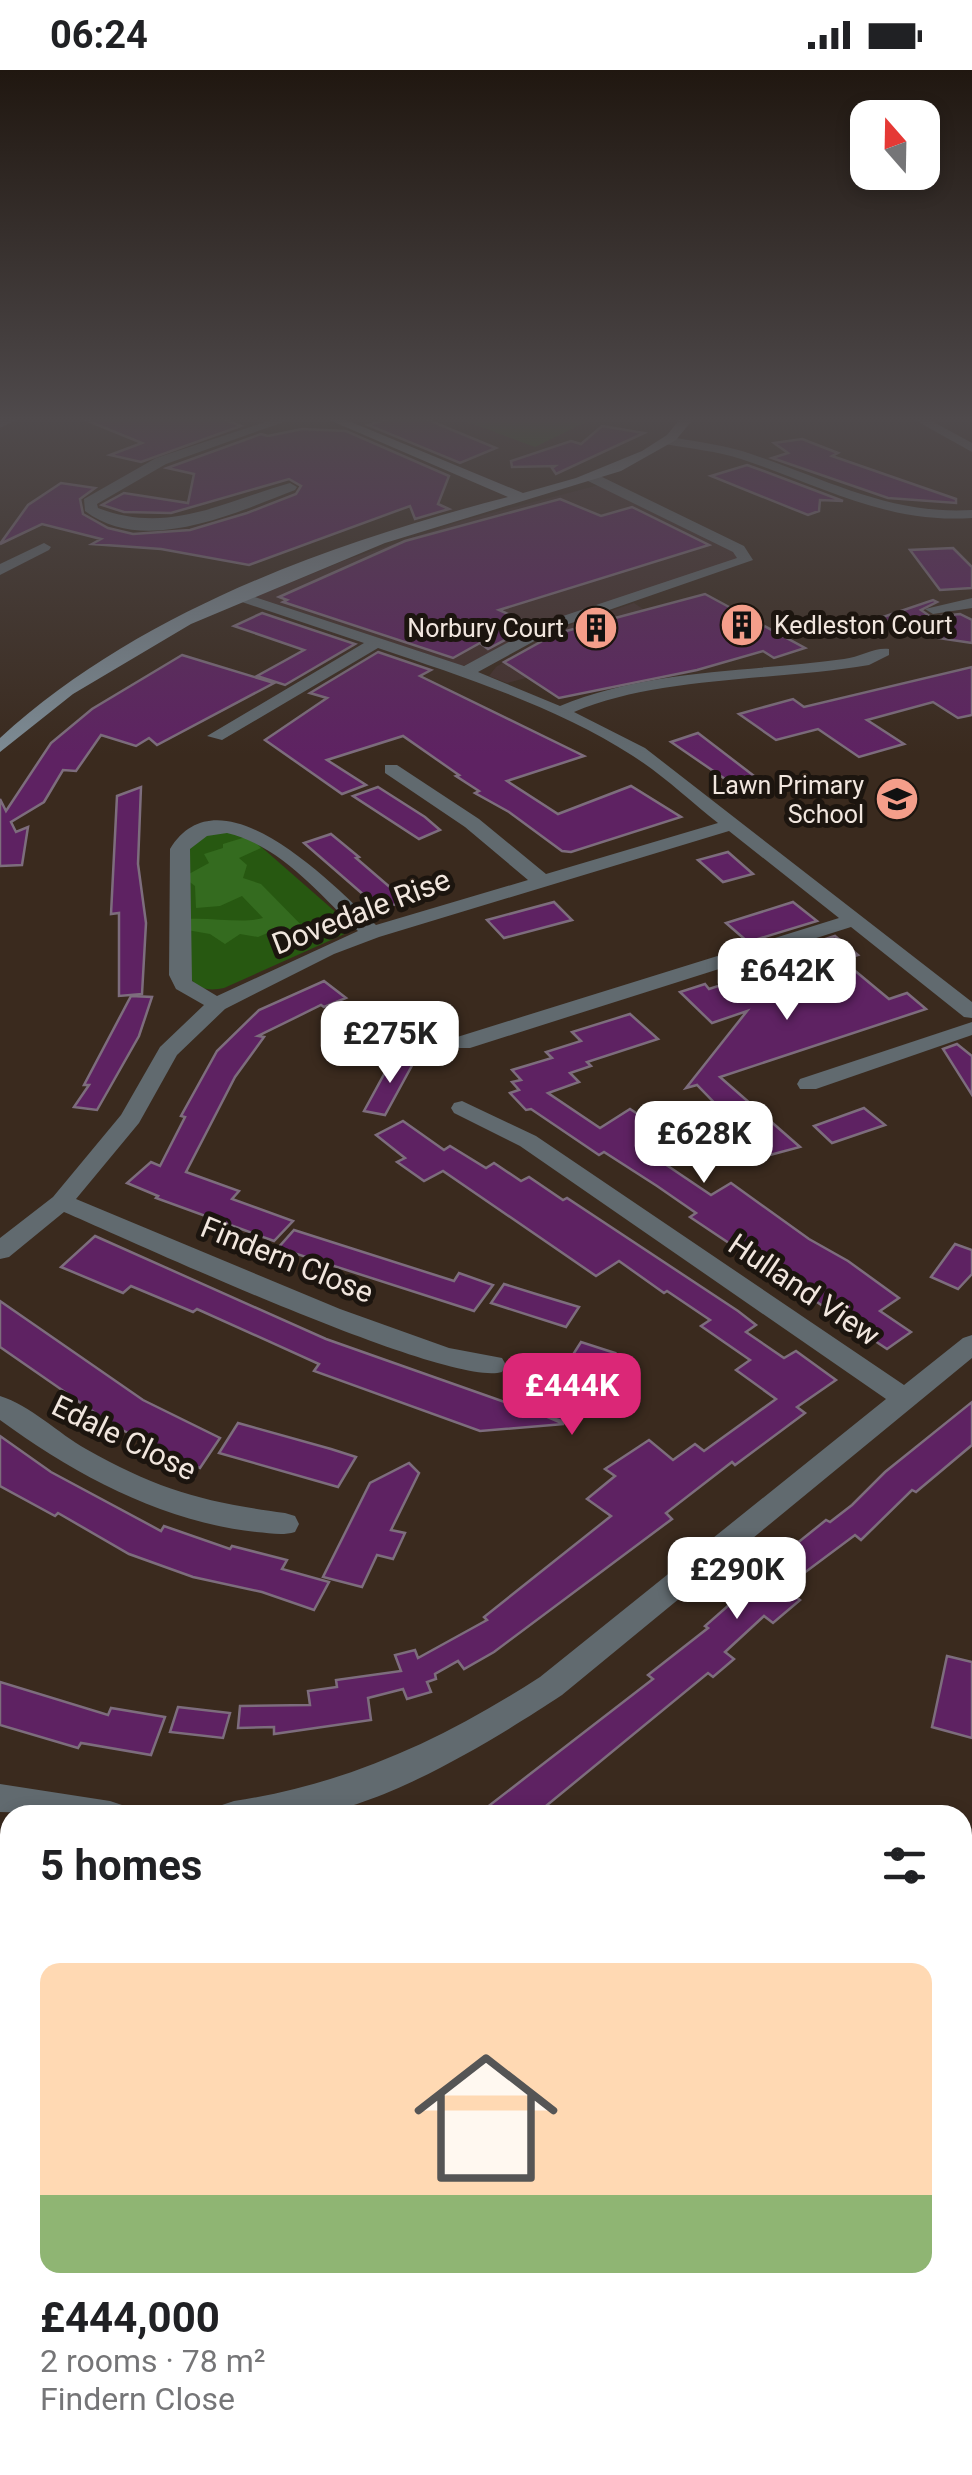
<!DOCTYPE html>
<html lang="en">
<head>
<meta charset="utf-8">
<style>
	:root { --surface:#fff; --page:#f2f2f2; --text:#202124; --muted:#757577; --line:#e0e0e0; --accent:#db2777 }
	body { margin:0; font-family:Roboto,sans-serif; background:var(--page); color:var(--text); height:100vh; display:flex; flex-direction:column; font-size:38px; white-space:nowrap }
	* { box-sizing:border-box; margin:0 }
	p { font-size:32px; color:var(--muted) }
	.icon { flex:none; width:55px; height:55px; fill:none; stroke:currentColor; stroke-width:2; stroke-linecap:round; stroke-linejoin:round }
	.map { position:relative; flex:1; overflow:hidden }
	.drawer { position:absolute; left:0px; top:1735px; width:972px; height:670px; display:flex; flex-direction:column; background:var(--surface); border-radius:30px 30px 0 0; box-shadow:0 5px 15px #0003 }
	.drawer>* { flex:none }
	.needle { width:65px; rotate:340deg }
	.tools { position:absolute; left:850px; top:30px; display:grid; gap:20px }
	.tools a { display:grid; place-items:center; width:90px; height:90px; border-radius:20px; background:var(--surface); box-shadow:0 5px 15px #0003; font-size:50px }
	.price { position:absolute; translate:-50% -85px; padding:0 22px; border-radius:20px; background:#fff; color:#222; font-size:32px; line-height:65px; filter:drop-shadow(0 2px 5px #0008) }
	.price::after { content:''; position:absolute; left:50%; top:60px; width:30px; height:22px; margin-left:-15px; background:inherit; clip-path:polygon(0 0,100% 0,50% 100%) }
	.price.on { background:var(--accent); color:#fff }
	ul { padding:0; list-style:none }
	li { display:grid; align-content:center; gap:20px; height:530px; padding:0 40px }
	li+li { border-top:2px solid var(--line) }
	li span { display:grid; place-items:center; height:310px; border-radius:20px; color:#555 }
	li>.icon { margin-inline-start:auto }
	span .icon { width:180px; height:180px; fill:#fffc; stroke-width:1 }
	li b { font-size:42px }
	h2 { display:flex; justify-content:space-between; align-items:center; height:120px; padding:0 40px; font-size:42px }
	.status { display:flex; justify-content:space-between; align-items:center; height:70px; padding:0 50px; background:var(--surface); direction:ltr }
	.status svg { height:28px; fill:currentColor }
	.map>svg:first-child { display:block }
</style>
</head>
<body>
<div class="status"><b>06:24</b><svg viewBox="0 0 49 12"><path d="M0 12V9h3v3zM5 12V6h3v6zM10 12V3h3v9zM15 12V0h3v12zM26 1h20v11H26zM47 4h2v5h-2z"/></svg></div>
<div class="map">
<svg width="972" height="2405" viewBox="0 0 972 2405">
	<rect width="100%" height="100%" fill="#3a2a1e"/>
	<g fill="#44302d">
		<polygon points="599,415 737,483 740,488 545,558 463,596 255,527 346,490 465,450"/>
		<polygon points="634,533 683,566 507,613 489,606 496,597 539,570 538,566"/>
	</g>
	<g fill="#275811">
		<polygon points="460,349 592,349 535,377"/>
		<path d="M223,761L249,766L347,852L349,862L224,918C210,921 197,920 189,906L186,783L196,767Z"/>
		<polygon points="962,1848 972,1853 972,2275 962,2270"/>
	</g>
	<path fill="#346b1f" d="M249,766L261,778L239,788L247,795L243,808L261,814L314,868L306,874L292,873L277,859L258,867L240,864L225,874L210,864L187,860V849C211,847 243,854 263,848L242,826L220,836L196,838L195,816L187,810V805L209,793L204,784L223,778V774Z"/>
	<g fill="#5e2262" stroke="#7d6d7d" stroke-width="2.5">
		<polygon points="83,349 223,349 241,356 141,392 110,385 142,373"/>
		<polygon points="388,349 426,349 496,378 460,393 368,355"/>
		<polygon points="602,356 644,363 556,404 552,398 555,396 512,397 511,391 571,371 581,374"/>
		<polygon points="302,359 346,361 449,406 438,434 449,439 415,449 410,436 249,495 161,479 92,474 101,469 42,454 0,474 28,435 61,413 95,418 80,429 83,444 108,458 133,464 190,460 247,443 296,424 301,416 289,409 171,443 124,442 102,435 124,423 188,433 194,404 167,398 261,364 268,366"/>
		<polygon points="802,369 838,383 832,386 956,429 956,433 888,428 772,388 788,383 774,373"/>
		<polygon points="747,395 769,403 843,431 820,430 819,441 808,445 711,406"/>
		<polygon points="560,429 601,446 632,437 709,475 499,540 533,555 488,579 480,573 453,588 283,532 287,530 279,527 405,471"/>
		<polygon points="953,478 972,497 972,518 940,520 910,480"/>
		<polygon points="705,524 805,578 774,588 763,581 697,600 559,628 504,592 555,564"/>
		<polygon points="933,530 937,532 921,540 931,547 960,544 972,550 972,573 912,564 880,548"/>
		<polygon points="262,543 355,574 285,615 257,606 304,580 234,556"/>
		<polygon points="378,582 431,600 420,606 584,686 507,711 558,744 631,716 681,747 571,782 562,781 509,742 475,723 479,721 456,706 459,705 403,666 327,690 366,715 342,724 265,670 327,628 310,623"/>
		<polygon points="182,585 274,613 157,675 149,668 136,676 101,665 76,701 63,700 44,732 11,752 16,762 28,757 22,795 0,796 0,729 6,741 51,673 92,639"/>
		<polygon points="972,597 972,645 958,648 933,632 867,650 904,674 859,687 818,659 776,670 739,644 793,629 804,637"/>
		<polygon points="698,663 758,709 747,724 671,672"/>
		<polygon points="141,717 138,794 146,853 142,924 119,926 119,843 111,844 117,726"/>
		<polygon points="378,717 425,747 440,760 419,769 353,726"/>
		<polygon points="331,764 359,787 356,788 406,831 380,839 304,773"/>
		<polygon points="728,782 753,804 723,812 698,790"/>
		<polygon points="554,832 572,850 504,868 487,850"/>
		<polygon points="793,832 817,851 748,872 726,853"/>
		<polygon points="835,866 858,885 842,890 889,929 907,923 926,939 720,1007 800,1077 766,1086 697,1015 686,1018 747,941 712,953 680,922 705,914 709,919 777,897 766,888"/>
		<polygon points="324,911 346,928 324,937 321,935 258,966 264,967 235,1007 186,1102 239,1121 232,1129 293,1151 274,1171 156,1128 158,1126 127,1113 151,1092 160,1096 185,1047 181,1046 217,981 259,940"/>
		<polygon points="131,926 152,927 139,966 97,1040 74,1037 89,1015 84,1015"/>
		<polygon points="630,944 658,969 587,992 591,996 570,1003 579,1012 548,1023 600,1058 630,1039 687,1076 662,1092 711,1125 731,1113 809,1169 848,1191 899,1228 880,1241 911,1262 887,1279 690,1147 696,1143 657,1116 604,1082 599,1085 531,1039 526,1040 510,1023 519,1020 512,1012 521,1010 512,1000 552,988 546,982 581,971 572,962"/>
		<polygon points="957,974 972,986 972,1025 943,979"/>
		<polygon points="394,986 415,990 385,1045 364,1041"/>
		<polygon points="864,1038 885,1055 832,1073 814,1056"/>
		<polygon points="403,1051 444,1080 450,1076 486,1098 494,1093 521,1111 529,1107 563,1130 567,1128 738,1241 756,1255 746,1262 784,1288 796,1281 836,1310 797,1337 805,1343 735,1395 732,1392 666,1443 672,1449 494,1582 464,1599 458,1591 435,1604 436,1609 427,1612 431,1622 407,1629 403,1619 368,1628 371,1650 274,1664 274,1657 238,1658 240,1636 310,1635 308,1621 337,1617 336,1610 401,1601 395,1585 415,1580 418,1588 487,1550 484,1547 611,1446 587,1429 615,1406 605,1399 649,1370 673,1390 695,1374 704,1381 776,1329 736,1300 750,1290 701,1256 710,1250 667,1221 664,1223 619,1191 596,1206 443,1101 424,1111 397,1092 405,1088 376,1065"/>
		<polygon points="294,1160 454,1211 459,1203 493,1215 474,1241 278,1178"/>
		<polygon points="95,1166 326,1269 536,1343 581,1272 615,1283 571,1354 543,1345 564,1354 480,1361 314,1301 319,1294 197,1239 193,1242 131,1216 123,1223 61,1197"/>
		<polygon points="955,1174 972,1180 972,1204 958,1219 931,1207"/>
		<polygon points="504,1214 536,1224 579,1237 566,1257 491,1233"/>
		<polygon points="0,1231 143,1330 220,1368 200,1398 173,1389 175,1386 114,1356 0,1277"/>
		<polygon points="972,1332 972,1375 916,1422 912,1420 861,1470 855,1465 784,1518 800,1530 773,1553 764,1546 725,1582 734,1589 713,1607 708,1603 535,1745 477,1745 653,1609 648,1605 708,1558 705,1556 738,1527 734,1524 826,1450 830,1452 852,1435 885,1402"/>
		<polygon points="238,1353 331,1379 356,1387 338,1417 219,1383"/>
		<polygon points="0,1366 51,1402 161,1461 164,1456 230,1479 232,1476 287,1490 282,1499 329,1512 314,1540 262,1522 193,1507 129,1484 58,1443 55,1446 0,1416"/>
		<polygon points="409,1393 419,1403 391,1460 405,1463 393,1489 377,1485 362,1517 323,1507 370,1413"/>
		<polygon points="947,1586 972,1592 972,1668 932,1657"/>
		<polygon points="0,1612 108,1645 111,1638 165,1647 151,1685 81,1673 78,1678 0,1655"/>
		<polygon points="178,1637 230,1643 223,1668 170,1662"/>
	</g>
	<g fill="none" stroke-linecap="round" stroke-linejoin="round">
		<g fill="#616a6f" fill-rule="evenodd">
			<polygon points="0,349 18,349 0,358"/>
			<path d="M274,349H292L166,394L97,434L98,438C168,465 223,432 290,413L297,417L295,420C235,443 144,486 85,441L84,429L156,388Z"/>
			<polygon points="913,349 928,349 972,373 972,382"/>
			<path d="M670,367C698,372 727,375 754,385C828,410 891,445 972,440V448C886,454 820,415 741,389C717,381 691,379 665,374L663,371Z"/>
			<path d="M588,405H598L744,476L753,490L560,557L478,602L560,636C648,599 751,602 844,589C860,587 875,577 889,579V585L869,595C777,611 659,606 574,642L645,678L972,932V948L964,947L851,857L470,978H454L451,973L454,968L839,848L729,761L379,867L334,884L225,939L177,985L139,1053L76,1129L340,1239L449,1278L502,1288L506,1295L502,1302C448,1318 134,1172 64,1142L9,1187L0,1189V1168L53,1127L121,1045L160,977L204,935L176,919L169,905L170,779C221,695 336,818 376,855L528,810L465,757L385,703V695H397L479,749L546,804L718,753C690,731 663,705 633,686C557,637 464,607 378,578L222,670L207,666L364,573L236,530V524H246L464,596L548,551L737,488L733,482L588,411ZM227,763C281,776 319,824 358,861L217,926L192,911L190,779L207,766Z"/>
			<polygon points="44,473 51,477 49,480 0,505 0,494"/>
			<polygon points="972,528 972,538 933,544 925,539"/>
			<polygon points="972,952 972,965 816,1019 800,1019 797,1014 800,1009"/>
			<path d="M462,1031L536,1066L904,1315L963,1268L972,1265V1288L562,1625C497,1668 388,1735 311,1745C281,1749 248,1745 218,1745L222,1735L234,1731C348,1714 444,1669 540,1607L886,1329L520,1076L454,1043L451,1038L454,1033Z"/>
			<path d="M0,1326C30,1335 59,1364 86,1379C159,1420 203,1432 285,1443L295,1446L299,1454L295,1462C282,1466 270,1463 256,1462C163,1452 75,1405 0,1350Z"/>
			<polygon points="0,1714 110,1731 122,1735 126,1745 0,1742"/>
			<polygon points="0,1851 10,1855 10,1894 0,1890"/>
		</g>
		<path fill="#7d8b94" fill-rule="evenodd" d="M327,349H344L523,423L576,408L642,381L667,365L680,349H693L676,370L621,401L385,473L191,554L73,624L0,682V668C138,542 330,473 508,427Z"/>
	</g>
	<linearGradient id="sky" x2="0" y2="1"><stop stop-color="#201710"/><stop offset="0.51" stop-color="#4f4a4c"/><stop offset="1" stop-color="#4f4a4c" stop-opacity="0"/></linearGradient>
	<rect width="972" height="685" fill="url(#sky)"/>
	<defs>
		<g id="building-disc" transform="scale(2.25)"><circle r="9.5" fill="#f49e8a" stroke="#1c150f"/><path d="M-4-6H4V6H1V3H-1V6H-4ZM-2.5-4.3h1.7v1.8h-1.7ZM.8-4.3h1.7v1.8H.8ZM-2.5-1h1.7V.8h-1.7ZM.8-1h1.7V.8H.8Z" fill="#111"/></g>
		<g id="school-disc" transform="scale(2.25)"><circle r="9.5" fill="#f49e8a" stroke="#1c150f"/><path d="M0-5L7-2L0 1L-7-2ZM-4 1L0 2.5L4 1V4Q0 6-4 4Z" fill="#111"/></g>
	</defs>
	<g fill-rule="evenodd">
		<use href="#building-disc" x="742" y="555"/>
		<use href="#building-disc" x="596" y="558"/>
		<use href="#school-disc" x="897" y="729"/>
	</g>
	<g text-anchor="middle" stroke-width="10" stroke-linejoin="round" paint-order="stroke">
		<g font-size="25" fill="#f1e6de" stroke="#1c150f" text-anchor="end">
			<text x="774" y="564" text-anchor="start">Kedleston Court</text>
			<text x="564" y="567">Norbury Court</text>
			<text x="864" y="724">Lawn Primary<tspan x="864" dy="29">School</tspan></text>
		</g>
		<g font-size="30" fill="#f1e6de" stroke="#1c150f">
			<text transform="translate(361 842) rotate(-21)" y="10">Dovedale Rise</text>
			<text transform="translate(287 1190) rotate(22)" y="10">Findern Close</text>
			<text transform="translate(804 1220) rotate(34)" y="10">Hulland View</text>
			<text transform="translate(124 1368) rotate(26)" y="10">Edale Close</text>
		</g>
	</g>
</svg>
<div class="tools">
<a><svg class="needle" viewBox="-14 -14 28 28"><path d="M0-13l5 13h-10z" fill="#e53935"/><path d="M0 13l5-13h-10z" fill="#757577"/></svg></a>
</div>
<b class="price" style="left:787px;top:953px">£642K</b>
<b class="price" style="left:390px;top:1016px">£275K</b>
<b class="price" style="left:704px;top:1116px">£628K</b>
<b class="price on" style="left:572px;top:1368px">£444K</b>
<b class="price" style="left:737px;top:1552px">£290K</b>
<section class="drawer">
<h2>5 homes<svg class="icon" aria-label="filters" viewBox="0 0 24 24"><path d="M4 7h16M4 17h16"/><circle cx="9" cy="7" r="2"/><circle cx="15" cy="17" r="2"/></svg></h2>
<ul>
<li><span style="background:linear-gradient(#ffd9b3 75%,#8fb573 0)"><svg class="icon" aria-label="home" viewBox="0 0 24 24"><path d="M3 11l9-7 9 7M6 9v11h12V9"/></svg></span><div><b>£444,000</b><p>2 rooms · 78 m²</p><p>Findern Close</p></div></li>
</ul>
</section>
</div>
</body>
</html>
